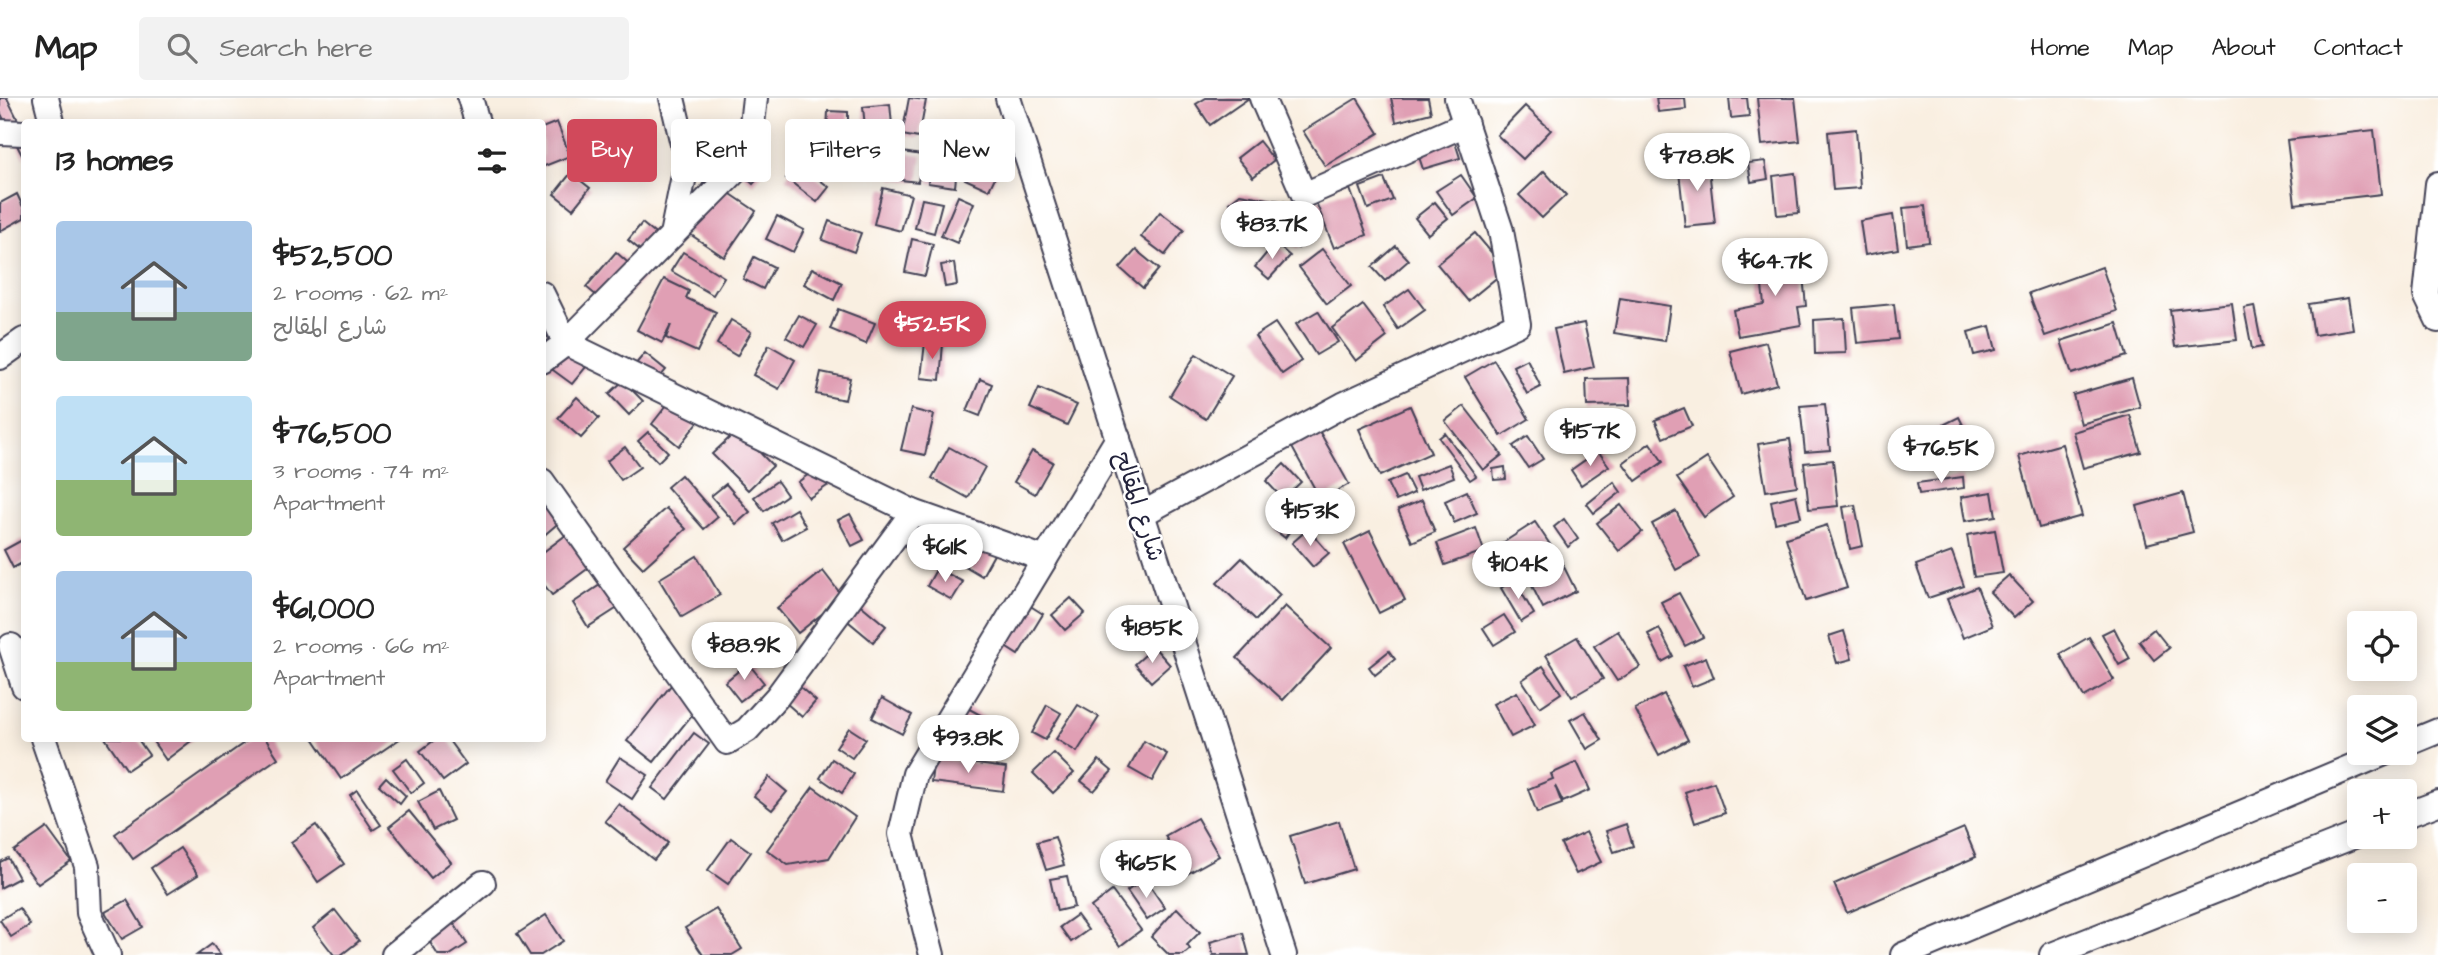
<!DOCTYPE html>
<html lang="en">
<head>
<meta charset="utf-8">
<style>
	:root { --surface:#fff; --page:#f2f2f2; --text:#222; --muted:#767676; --line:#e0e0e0; --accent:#d1495b }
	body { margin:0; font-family:"Architects Daughter","Playpen Sans Arabic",sans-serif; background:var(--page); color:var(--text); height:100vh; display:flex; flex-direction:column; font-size:26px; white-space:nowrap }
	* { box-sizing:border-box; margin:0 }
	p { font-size:23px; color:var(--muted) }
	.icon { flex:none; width:38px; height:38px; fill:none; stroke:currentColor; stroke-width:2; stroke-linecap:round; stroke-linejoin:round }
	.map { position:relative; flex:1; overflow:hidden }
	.panel { position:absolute; left:21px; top:21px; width:525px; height:623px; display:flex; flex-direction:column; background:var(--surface); border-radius:7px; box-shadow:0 4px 18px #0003 }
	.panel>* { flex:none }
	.guide { position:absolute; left:567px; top:21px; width:665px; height:63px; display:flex; gap:14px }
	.tools { position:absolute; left:2347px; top:513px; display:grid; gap:14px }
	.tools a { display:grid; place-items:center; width:70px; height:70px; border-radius:7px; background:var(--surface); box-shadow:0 4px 18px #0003; font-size:35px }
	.price { position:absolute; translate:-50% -60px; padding:0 16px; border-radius:24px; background:#fff; color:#222; font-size:23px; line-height:46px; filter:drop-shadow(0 2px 4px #0008) }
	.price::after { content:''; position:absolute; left:50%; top:42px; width:21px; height:16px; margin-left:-10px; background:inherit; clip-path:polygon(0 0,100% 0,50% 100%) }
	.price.current { background:var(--accent); color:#fff }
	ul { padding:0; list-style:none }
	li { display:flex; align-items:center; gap:21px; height:175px; padding:0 35px }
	li span { display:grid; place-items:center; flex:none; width:196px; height:140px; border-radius:7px; color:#555 }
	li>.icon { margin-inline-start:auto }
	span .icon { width:84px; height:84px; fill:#fffc; stroke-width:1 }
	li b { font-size:30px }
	h2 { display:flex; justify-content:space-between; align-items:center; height:84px; padding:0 35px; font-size:30px }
	.pill { padding:0 24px; border-radius:7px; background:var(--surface); box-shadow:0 4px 18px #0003; font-size:24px; line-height:63px }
	.pill.current { background:var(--accent); color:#fff }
	header { display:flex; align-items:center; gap:42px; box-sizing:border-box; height:98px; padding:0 35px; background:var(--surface); border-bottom:2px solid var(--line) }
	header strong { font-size:33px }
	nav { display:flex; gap:38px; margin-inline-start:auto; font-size:24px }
	.search { width:490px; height:63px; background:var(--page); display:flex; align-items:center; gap:18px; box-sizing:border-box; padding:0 24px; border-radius:7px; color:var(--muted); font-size:26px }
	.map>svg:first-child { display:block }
</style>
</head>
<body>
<header>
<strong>Map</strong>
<div class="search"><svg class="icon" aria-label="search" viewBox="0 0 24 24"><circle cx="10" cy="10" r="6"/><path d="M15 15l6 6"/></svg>Search here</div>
<nav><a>Home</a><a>Map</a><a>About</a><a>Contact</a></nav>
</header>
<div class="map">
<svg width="2438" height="857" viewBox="0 0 2438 857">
	<rect width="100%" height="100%" fill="#fff"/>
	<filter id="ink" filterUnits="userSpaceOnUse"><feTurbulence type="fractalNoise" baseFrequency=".0143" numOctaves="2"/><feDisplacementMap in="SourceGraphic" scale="14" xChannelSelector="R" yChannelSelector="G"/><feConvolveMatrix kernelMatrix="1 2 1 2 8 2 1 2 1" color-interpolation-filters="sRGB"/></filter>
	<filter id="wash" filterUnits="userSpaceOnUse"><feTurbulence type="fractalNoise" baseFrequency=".00686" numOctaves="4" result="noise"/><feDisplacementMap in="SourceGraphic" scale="28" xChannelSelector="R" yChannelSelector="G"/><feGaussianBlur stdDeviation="1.57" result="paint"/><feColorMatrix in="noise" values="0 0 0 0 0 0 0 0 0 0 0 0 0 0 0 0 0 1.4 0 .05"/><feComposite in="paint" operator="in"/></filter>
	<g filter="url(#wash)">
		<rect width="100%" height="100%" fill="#f9efe1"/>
		<g id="blocks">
			<g fill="#e09fb4">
				<polygon points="0,0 7,0 24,34 24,61 0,14"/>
				<polygon points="909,0 926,2 919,40 902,37"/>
				<polygon points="1206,0 1249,0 1210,27 1196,6"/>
				<polygon points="1357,0 1379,35 1325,68 1303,33"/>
				<polygon points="1391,0 1428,0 1431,15 1396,24"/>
				<polygon points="1656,0 1685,0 1686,11 1658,14"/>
				<polygon points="1729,0 1747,0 1749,18 1731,20"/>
				<polygon points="1757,0 1795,0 1800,43 1762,47"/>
				<polygon points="890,6 892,27 865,29 863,9"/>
				<polygon points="1525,8 1551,32 1523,61 1497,37"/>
				<polygon points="828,13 848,14 848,35 827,34"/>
				<polygon points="557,24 570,58 542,69 542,30"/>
				<polygon points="935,25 971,30 968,51 931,46"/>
				<polygon points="607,29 631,52 604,81 580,58"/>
				<polygon points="1856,31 1860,90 1833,92 1828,34"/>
				<polygon points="2374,32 2381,96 2295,106 2287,42"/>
				<polygon points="980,35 1007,39 1004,57 977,54"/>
				<polygon points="805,36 842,53 832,75 795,57"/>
				<polygon points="1453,38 1460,60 1423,71 1416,50"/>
				<polygon points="1259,43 1274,62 1253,79 1237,60"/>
				<polygon points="737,50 764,74 753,86 726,62"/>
				<polygon points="896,53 922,57 918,84 892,81"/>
				<polygon points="1708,61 1715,126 1685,129 1678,64"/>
				<polygon points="974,62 998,73 989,92 965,81"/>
				<polygon points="1765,63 1768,81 1751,84 1748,65"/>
				<polygon points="931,64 957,68 955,89 928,85"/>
				<polygon points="797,65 829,89 817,104 786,80"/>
				<polygon points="1544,73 1566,97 1542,120 1519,97"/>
				<polygon points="571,75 590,90 573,111 554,96"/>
				<polygon points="1795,75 1799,115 1777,117 1773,78"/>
				<polygon points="1461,77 1477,100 1453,117 1436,93"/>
				<polygon points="707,80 756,113 724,159 675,126"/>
				<polygon points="1384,80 1393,102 1368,111 1360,89"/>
				<polygon points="883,90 911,97 901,133 874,126"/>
				<polygon points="1350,91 1367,137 1334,150 1316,104"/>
				<polygon points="17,96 24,111 24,120 0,133 0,105"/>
				<polygon points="1240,96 1286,104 1257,138 1229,105"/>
				<polygon points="958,98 974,105 957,145 941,138"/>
				<polygon points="922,101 942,105 934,135 915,130"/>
				<polygon points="1435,104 1448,120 1428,136 1415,120"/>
				<polygon points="1925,108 1929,144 1907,147 1903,110"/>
				<polygon points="1160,114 1184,132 1165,157 1141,139"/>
				<polygon points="1893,117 1898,151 1865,157 1860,123"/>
				<polygon points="777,118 804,132 793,154 766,141"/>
				<polygon points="1297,120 1312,131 1298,150 1283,138"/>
				<polygon points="829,123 861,135 854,154 822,142"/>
				<polygon points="642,125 671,149 657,166 628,142"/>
				<polygon points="1475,135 1506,172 1468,203 1437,166"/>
				<polygon points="912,141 933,146 925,178 905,174"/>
				<polygon points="1275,145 1290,158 1269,181 1255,169"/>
				<polygon points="1396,148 1409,162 1385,183 1372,169"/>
				<polygon points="1322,151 1351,188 1327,206 1299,169"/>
				<polygon points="1136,152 1159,171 1143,190 1120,170"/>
				<polygon points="616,154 644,179 614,212 586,189"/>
				<polygon points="683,154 724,179 713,197 671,173"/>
				<polygon points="1801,158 1806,208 1798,209 1801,227 1738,238 1733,212 1764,206 1759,162"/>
				<polygon points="754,159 774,169 763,191 743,181"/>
				<polygon points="954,165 957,187 945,189 941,167"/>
				<polygon points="2102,169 2117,213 2045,238 2029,195"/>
				<polygon points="812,170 842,185 834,202 804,186"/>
				<polygon points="664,181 689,193 686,200 716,214 697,254 666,240 671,227 662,245 637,232"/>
				<polygon points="1409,191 1425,212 1398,231 1383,209"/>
				<polygon points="1620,200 1670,208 1665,243 1614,235"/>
				<polygon points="2348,200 2353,231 2314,237 2309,206"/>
				<polygon points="2232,205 2237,242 2175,249 2170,212"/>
				<polygon points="1894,206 1898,241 1857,245 1853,210"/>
				<polygon points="1363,207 1387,239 1356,263 1332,230"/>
				<polygon points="2254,208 2262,249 2252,251 2244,210"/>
				<polygon points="838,211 875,225 866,246 830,231"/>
				<polygon points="926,211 954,211 953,234 926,234"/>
				<polygon points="1318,213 1338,244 1316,257 1296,226"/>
				<polygon points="799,217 817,227 804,249 786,239"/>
				<polygon points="1844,220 1846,255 1815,256 1814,222"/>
				<polygon points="731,222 751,234 737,258 717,246"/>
				<polygon points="1275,225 1301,263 1282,276 1255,238"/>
				<polygon points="1584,225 1594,269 1564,276 1554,231"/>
				<polygon points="2117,225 2127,258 2072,276 2061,243"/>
				<polygon points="1990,228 1996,252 1974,257 1968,234"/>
				<polygon points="552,233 591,263 572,286 542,264 542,245"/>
				<polygon points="925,244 943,246 940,282 921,280"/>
				<polygon points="1766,244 1777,286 1741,296 1730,253"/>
				<polygon points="769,247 795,262 779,291 753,277"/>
				<polygon points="645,255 666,272 649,292 629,274"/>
				<polygon points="1196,256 1232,278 1206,321 1170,298"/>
				<polygon points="1527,261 1541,289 1527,296 1513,268"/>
				<polygon points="1494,262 1529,321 1501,338 1465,279"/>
				<polygon points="821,274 850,280 845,302 816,296"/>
				<polygon points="1629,280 1630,307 1587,308 1586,281"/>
				<polygon points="2132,280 2140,309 2081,326 2073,297"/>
				<polygon points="980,281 992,286 980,318 967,313"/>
				<polygon points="623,283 643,303 629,317 609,296"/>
				<polygon points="1039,290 1077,307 1067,327 1030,310"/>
				<polygon points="674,298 702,319 679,348 652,326"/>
				<polygon points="577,299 599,320 581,340 558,320"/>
				<polygon points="1825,306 1830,352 1805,354 1800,308"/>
				<polygon points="1410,308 1431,355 1380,378 1359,331"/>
				<polygon points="1464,308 1502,357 1483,372 1445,323"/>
				<polygon points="1684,310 1692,328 1663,340 1655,322"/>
				<polygon points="911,311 934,317 925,357 901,352"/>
				<polygon points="2130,317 2141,354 2083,370 2073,334"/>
				<polygon points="1959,319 1971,343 1947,355 1935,331"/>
				<polygon points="1317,329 1349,386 1321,402 1289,344"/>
				<polygon points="738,332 773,368 748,392 712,356"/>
				<polygon points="648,334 668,354 658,364 638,343"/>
				<polygon points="1445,335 1476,378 1470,382 1439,340"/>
				<polygon points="1528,338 1543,361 1528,370 1513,348"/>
				<polygon points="1790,341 1797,388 1766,393 1758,346"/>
				<polygon points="1650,345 1663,364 1636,383 1623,365"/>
				<polygon points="2062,346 2082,418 2039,430 2019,358"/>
				<polygon points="625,349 640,369 621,382 607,363"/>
				<polygon points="949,349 985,369 968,400 932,380"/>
				<polygon points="1032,353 1053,364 1035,396 1014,384"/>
				<polygon points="1598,353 1609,368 1581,387 1571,372"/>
				<polygon points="1707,360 1733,399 1704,419 1677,380"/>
				<polygon points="1833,362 1838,408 1809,411 1804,365"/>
				<polygon points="1284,366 1301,384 1283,401 1266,383"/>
				<polygon points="1449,366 1454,379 1420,392 1415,379"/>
				<polygon points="819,369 830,386 809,400 798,384"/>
				<polygon points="1505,369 1506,381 1494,382 1493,371"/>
				<polygon points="681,377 718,419 704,431 667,389"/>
				<polygon points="1405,377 1414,395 1396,403 1387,385"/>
				<polygon points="1963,379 1964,390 1919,396 1917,385"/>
				<polygon points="777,383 787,397 764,413 754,399"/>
				<polygon points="1614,384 1621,394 1594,415 1587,406"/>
				<polygon points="542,386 569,416 542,439"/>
				<polygon points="726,386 750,414 736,426 711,398"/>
				<polygon points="1467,393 1477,415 1454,425 1445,403"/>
				<polygon points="1992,394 1996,418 1965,423 1961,399"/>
				<polygon points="2183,395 2193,434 2147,446 2137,408"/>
				<polygon points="1796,397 1801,419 1775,425 1771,403"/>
				<polygon points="1422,402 1435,434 1412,444 1398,412"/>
				<polygon points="1621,407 1642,434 1619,453 1597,425"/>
				<polygon points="1855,407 1863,448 1850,451 1843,409"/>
				<polygon points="666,410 686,431 643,470 623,449"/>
				<polygon points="796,411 806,429 782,442 772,425"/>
				<polygon points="1289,412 1299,419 1285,440 1275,432"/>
				<polygon points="1676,413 1700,459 1676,472 1652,426"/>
				<polygon points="850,416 864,442 852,448 838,422"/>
				<polygon points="916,420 942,434 935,448 908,434"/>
				<polygon points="1564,421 1578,441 1568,449 1554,429"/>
				<polygon points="970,423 1002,442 982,478 950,459"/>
				<polygon points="1535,424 1553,451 1516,475 1498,448"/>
				<polygon points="1827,427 1847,490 1806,503 1786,440"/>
				<polygon points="1476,430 1484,453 1445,467 1437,445"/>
				<polygon points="1308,431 1329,455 1313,469 1292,445"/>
				<polygon points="1995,432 2003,475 1974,479 1967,437"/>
				<polygon points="1370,433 1405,502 1379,515 1344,446"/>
				<polygon points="570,434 594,466 552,497 542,484 542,455"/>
				<polygon points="24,441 24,464 13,470 4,452"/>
				<polygon points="1952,454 1964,488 1928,500 1916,467"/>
				<polygon points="697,458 720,497 682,519 659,481"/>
				<polygon points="1242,460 1280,497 1256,522 1217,485"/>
				<polygon points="1560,461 1576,493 1543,510 1527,478"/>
				<polygon points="937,470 963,484 952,502 927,488"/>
				<polygon points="823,473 843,499 798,535 777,510"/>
				<polygon points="2009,477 2033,503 2014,520 1990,494"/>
				<polygon points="1514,482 1534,516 1521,524 1501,490"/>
				<polygon points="603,485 619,509 588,529 573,505"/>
				<polygon points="1977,489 1992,528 1963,540 1947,501"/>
				<polygon points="1679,495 1703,539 1685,548 1661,504"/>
				<polygon points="1071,500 1085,515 1065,532 1052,517"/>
				<polygon points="1021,502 1043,516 1018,557 996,543"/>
				<polygon points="856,503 886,528 873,544 843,519"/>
				<polygon points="1285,508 1331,550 1283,602 1237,560"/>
				<polygon points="1504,517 1515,534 1494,547 1483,530"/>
				<polygon points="1659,530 1673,558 1662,564 1648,536"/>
				<polygon points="2114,530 2130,561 2119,567 2102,536"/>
				<polygon points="2154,531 2169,550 2154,562 2139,543"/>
				<polygon points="1618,533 1640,569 1617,583 1594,548"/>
				<polygon points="1844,533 1852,561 1837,565 1829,538"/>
				<polygon points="1577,539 1603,581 1572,599 1546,557"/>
				<polygon points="2089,539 2114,582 2084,599 2060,556"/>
				<polygon points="1154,549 1170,567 1151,584 1135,566"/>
				<polygon points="1389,553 1395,561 1375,577 1369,569"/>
				<polygon points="1706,559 1714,580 1692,589 1683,568"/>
				<polygon points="748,565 764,585 740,603 725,584"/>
				<polygon points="1543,568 1561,595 1540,609 1522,582"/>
				<polygon points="791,581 816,603 802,619 777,597"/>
				<polygon points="672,586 700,607 654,664 627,643"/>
				<polygon points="1517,594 1535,627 1511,639 1493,606"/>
				<polygon points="1664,596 1688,642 1659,657 1635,611"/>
				<polygon points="882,600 912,617 902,636 872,620"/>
				<polygon points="962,607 1008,632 994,658 948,634"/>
				<polygon points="1047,607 1061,615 1045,642 1032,635"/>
				<polygon points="1078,607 1099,619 1077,654 1056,641"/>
				<polygon points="1585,614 1602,642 1587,651 1570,622"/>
				<polygon points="849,630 866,641 852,660 836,649"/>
				<polygon points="694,635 709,646 667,701 652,690"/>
				<polygon points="105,640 137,640 149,657 127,672"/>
				<polygon points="155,640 195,640 166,662 152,642"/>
				<polygon points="251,640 265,640 278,660 133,761 115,736"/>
				<polygon points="313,640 401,640 341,681"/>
				<polygon points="437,640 447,640 466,666 443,683 420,653"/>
				<polygon points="1144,643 1167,656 1152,683 1129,670"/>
				<polygon points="1054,655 1074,675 1053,695 1033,675"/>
				<polygon points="620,659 648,677 632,701 605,683"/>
				<polygon points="934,660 1006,670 1003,693 931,684"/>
				<polygon points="407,661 424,685 411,695 393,671"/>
				<polygon points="832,661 854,676 842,695 820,680"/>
				<polygon points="1099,662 1112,673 1094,693 1081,683"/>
				<polygon points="1577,664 1590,692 1563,704 1555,688 1562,706 1537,715 1528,691 1553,681 1551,676"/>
				<polygon points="386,679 406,698 400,706 379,687"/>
				<polygon points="769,679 787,694 772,712 754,698"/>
				<polygon points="1714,684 1725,715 1695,725 1685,694"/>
				<polygon points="813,689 855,719 829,760 788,767 767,752"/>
				<polygon points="357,692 381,727 373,732 350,697"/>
				<polygon points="439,693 453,722 433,732 418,704"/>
				<polygon points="619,706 668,745 654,762 605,723"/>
				<polygon points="409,713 451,764 431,780 389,729"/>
				<polygon points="1197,720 1219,758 1187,776 1165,738"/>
				<polygon points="1339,723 1354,771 1305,786 1290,738"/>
				<polygon points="1626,726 1633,748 1614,754 1606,733"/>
				<polygon points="316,727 344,766 318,784 291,744"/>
				<polygon points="47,730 71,763 38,786 14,753"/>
				<polygon points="1964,730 1976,759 1847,815 1834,786"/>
				<polygon points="1586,734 1601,764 1576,776 1561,746"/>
				<polygon points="1055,739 1064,767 1046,772 1037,744"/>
				<polygon points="731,740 751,754 728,786 708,772"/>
				<polygon points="180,750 198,777 168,796 151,770"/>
				<polygon points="8,760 19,780 0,790 0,764"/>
				<polygon points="1067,778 1074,809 1057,813 1050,781"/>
				<polygon points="1145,781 1165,810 1147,822 1127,793"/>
				<polygon points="1112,793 1141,832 1120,848 1091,809"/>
				<polygon points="127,802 143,829 122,841 105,814"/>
				<polygon points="19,810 30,827 11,839 0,822"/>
				<polygon points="1177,810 1200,834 1187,847 1190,851 1183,857 1169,857 1151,839"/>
				<polygon points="716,811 742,851 732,857 703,857 685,830"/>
				<polygon points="335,812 359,843 341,857 334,857 313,830"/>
				<polygon points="448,816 467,846 450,857 438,857 422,832"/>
				<polygon points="546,817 563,843 541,857 530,857 517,836"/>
				<polygon points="1077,817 1088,832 1071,844 1060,829"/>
				<polygon points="1243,835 1249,857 1213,857 1210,844"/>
				<polygon points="212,846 220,857 197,857"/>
			</g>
		</g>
	</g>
	<g filter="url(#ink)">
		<use href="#blocks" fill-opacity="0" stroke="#424154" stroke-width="2"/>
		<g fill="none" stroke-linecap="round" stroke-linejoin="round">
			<g stroke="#424154" stroke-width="28">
				<g id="street">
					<polyline points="46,0 52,24"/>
					<polyline points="470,0 477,24"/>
					<polyline points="1008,0 1284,857"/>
					<polyline points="1262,0 1304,97 1466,26"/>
					<polyline points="0,34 24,35"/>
					<polyline points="2438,86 2426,197 2438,222"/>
					<polyline points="672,137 687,63 672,0"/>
					<polyline points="542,196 566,245 913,414 1045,461"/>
					<polyline points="0,259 24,242"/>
					<polyline points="542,263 566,245 748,60 755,0"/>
					<polyline points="542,383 727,644 747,632 777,599 913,414"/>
					<polyline points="1142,416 1343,307 1518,226 1501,133 1457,0"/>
					<polyline points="11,548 24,588"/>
					<polyline points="43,640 87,768 89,815 108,857"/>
					<polyline points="2404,647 2438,633"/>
					<polyline points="2404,718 2438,705"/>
					<polyline points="394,857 483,785"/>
					<polyline points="932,857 901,736 915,676 1118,340"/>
					<polyline points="1903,857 2387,654"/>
					<polyline points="2052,857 2359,736"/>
				</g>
			</g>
			<use href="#street" stroke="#fff" stroke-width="24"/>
		</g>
	</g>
	<g text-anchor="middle" stroke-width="5" stroke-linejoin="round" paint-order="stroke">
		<g font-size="23" fill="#22223b" stroke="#fff">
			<text transform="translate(1140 408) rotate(72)" y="8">شارع المقالح</text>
		</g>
	</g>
</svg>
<div class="tools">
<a><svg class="icon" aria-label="locate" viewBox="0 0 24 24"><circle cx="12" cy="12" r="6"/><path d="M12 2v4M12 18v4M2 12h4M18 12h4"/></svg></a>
<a><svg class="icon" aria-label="layers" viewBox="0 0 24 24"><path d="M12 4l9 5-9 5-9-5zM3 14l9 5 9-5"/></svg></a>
<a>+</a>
<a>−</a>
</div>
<b class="price" style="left:1697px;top:95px">$78.8K</b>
<b class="price" style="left:1272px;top:163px">$83.7K</b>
<b class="price" style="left:1775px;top:200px">$64.7K</b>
<b class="price current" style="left:932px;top:263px">$52.5K</b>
<b class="price" style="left:1590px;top:370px">$157K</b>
<b class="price" style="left:1941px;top:387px">$76.5K</b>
<b class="price" style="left:1310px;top:450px">$153K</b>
<b class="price" style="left:945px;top:486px">$61K</b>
<b class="price" style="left:1518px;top:503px">$104K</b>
<b class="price" style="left:1152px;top:567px">$185K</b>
<b class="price" style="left:744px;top:584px">$88.9K</b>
<b class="price" style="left:968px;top:677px">$93.8K</b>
<b class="price" style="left:1146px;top:802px">$165K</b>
<div class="guide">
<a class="pill current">Buy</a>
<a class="pill">Rent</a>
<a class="pill">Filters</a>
<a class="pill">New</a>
</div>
<section class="panel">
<h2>13 homes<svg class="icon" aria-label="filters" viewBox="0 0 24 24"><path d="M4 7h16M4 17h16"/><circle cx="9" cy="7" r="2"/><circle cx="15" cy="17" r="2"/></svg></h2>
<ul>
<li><span style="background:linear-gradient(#a9c7e8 65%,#7fa58c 0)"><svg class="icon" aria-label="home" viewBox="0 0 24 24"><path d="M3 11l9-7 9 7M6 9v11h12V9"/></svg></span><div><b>$52,500</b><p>2 rooms · 62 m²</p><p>شارع المقالح</p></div></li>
<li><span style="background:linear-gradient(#bfe0f5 60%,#8fb573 0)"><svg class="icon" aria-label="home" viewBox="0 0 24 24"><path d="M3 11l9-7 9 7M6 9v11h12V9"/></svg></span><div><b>$76,500</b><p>3 rooms · 74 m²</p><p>Apartment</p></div></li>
<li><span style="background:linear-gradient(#a9c7e8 65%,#8fb573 0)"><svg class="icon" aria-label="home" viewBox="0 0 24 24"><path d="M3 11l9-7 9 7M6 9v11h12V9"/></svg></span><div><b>$61,000</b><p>2 rooms · 66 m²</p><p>Apartment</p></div></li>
</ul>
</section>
</div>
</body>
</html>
